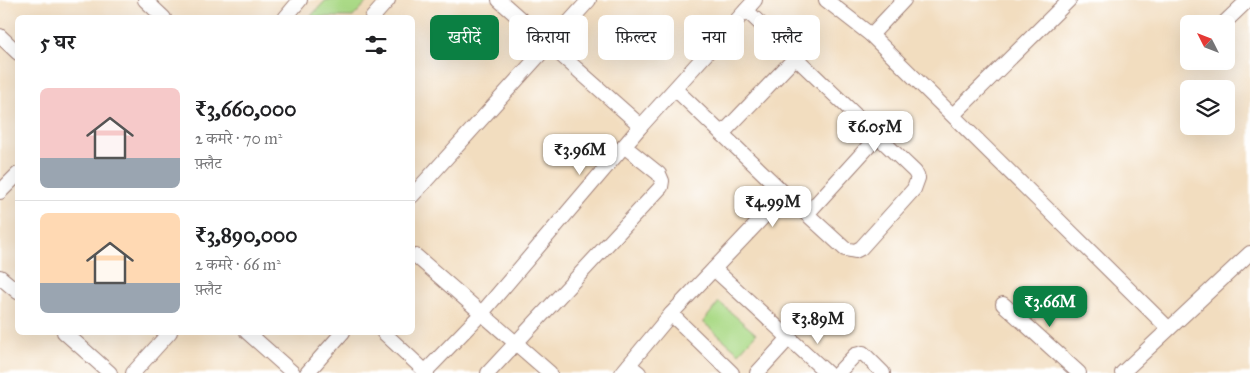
<!DOCTYPE html>
<html lang="hi">
<head>
<meta charset="utf-8">
<style>
	:root { --surface:#fff; --page:#f6f6f6; --text:#202124; --muted:#757577; --line:#e0e0e0; --accent:#0b8043 }
	body { margin:0; font-family:"IM FELL Great Primer","Noto Serif Devanagari",serif; background:var(--page); color:var(--text); height:100vh; display:flex; flex-direction:column; font-size:19px; white-space:nowrap }
	* { box-sizing:border-box; margin:0 }
	p { font-size:16px; color:var(--muted) }
	.icon { flex:none; width:28px; height:28px; fill:none; stroke:currentColor; stroke-width:2; stroke-linecap:round; stroke-linejoin:round }
	.map { position:relative; flex:1; overflow:hidden }
	.drawer { position:absolute; left:15px; top:15px; width:400px; height:320px; display:flex; flex-direction:column; background:var(--surface); border-radius:8px; box-shadow:0 5px 20px #0002 }
	.drawer>* { flex:none }
	.top-card { position:absolute; left:430px; top:15px; width:475px; height:45px; display:flex; gap:10px }
	.needle { width:32px; rotate:312deg }
	.controls { position:absolute; left:1180px; top:15px; display:grid; gap:10px }
	.controls a { display:grid; place-items:center; width:55px; height:55px; border-radius:8px; background:var(--surface); box-shadow:0 5px 20px #0002; font-size:25px }
	.price { position:absolute; translate:-50% -42px; padding:0 11px; border-radius:10px; background:#fff; color:#222; font-size:16px; line-height:32px; filter:drop-shadow(0 1px 2px #0008) }
	.price::after { content:''; position:absolute; left:50%; top:30px; width:15px; height:11px; margin-left:-8px; background:inherit; clip-path:polygon(0 0,100% 0,50% 100%) }
	.price.on { background:var(--accent); color:#fff }
	ul { padding:0; list-style:none }
	li { display:flex; align-items:center; gap:15px; height:125px; padding:0 25px }
	li+li { border-top:1px solid var(--line) }
	li span { display:grid; place-items:center; flex:none; width:140px; height:100px; border-radius:8px; color:#555 }
	li>.icon { margin-inline-start:auto }
	span .icon { width:60px; height:60px; fill:#fffc; stroke-width:1 }
	li b { font-size:21px }
	h2 { display:flex; justify-content:space-between; align-items:center; height:60px; padding:0 25px; font-size:21px }
	.chip { padding:0 18px; border-radius:8px; background:var(--surface); box-shadow:0 5px 20px #0002; font-size:18px; line-height:45px }
	.chip.on { background:var(--accent); color:#fff }
	.map>svg:first-child { display:block }
</style>
</head>
<body>
<div class="map">
<svg width="1250" height="373" viewBox="0 0 1250 373">
	<rect width="100%" height="100%" fill="#fff"/>
	<filter id="ink" filterUnits="userSpaceOnUse"><feTurbulence type="fractalNoise" baseFrequency=".02" numOctaves="2"/><feDisplacementMap in="SourceGraphic" scale="10" xChannelSelector="R" yChannelSelector="G"/><feConvolveMatrix kernelMatrix="1 2 1 2 8 2 1 2 1" color-interpolation-filters="sRGB"/></filter>
	<filter id="wash" filterUnits="userSpaceOnUse"><feTurbulence type="fractalNoise" baseFrequency=".0096" numOctaves="4" result="noise"/><feDisplacementMap in="SourceGraphic" scale="20" xChannelSelector="R" yChannelSelector="G"/><feGaussianBlur stdDeviation="1.12" result="paint"/><feColorMatrix in="noise" values="0 0 0 0 0 0 0 0 0 0 0 0 0 0 0 0 0 1.4 0 .05"/><feComposite in="paint" operator="in"/></filter>
	<g filter="url(#wash)">
		<rect width="100%" height="100%" fill="#f2ddbf"/>
		<g fill="#abda87" stroke="#7a7c59">
			<polygon points="326,0 369,0 353,17 310,17"/>
			<polygon points="719,302 756,334 739,353 703,322"/>
		</g>
	</g>
	<g filter="url(#ink)">
		<g fill="none" stroke-linecap="round" stroke-linejoin="round">
			<g stroke="#9e7e75" stroke-width="16">
				<g id="minor">
					<polyline points="145,0 164,18"/>
					<polyline points="499,0 641,126"/>
					<polyline points="826,0 871,35 1168,328"/>
					<polyline points="746,10 915,172 918,178 914,189 861,248 855,251 845,249 785,194"/>
					<polyline points="285,18 300,0"/>
					<polyline points="372,18 388,0"/>
					<polyline points="1223,24 1248,0"/>
					<polyline points="871,35 904,0"/>
					<polyline points="0,36 18,53"/>
					<polyline points="954,114 1069,0"/>
					<polyline points="722,134 796,57"/>
					<polyline points="0,192 18,174"/>
					<polyline points="412,196 589,0"/>
					<polyline points="807,214 878,136"/>
					<polyline points="416,256 550,373"/>
					<polyline points="714,269 789,338 757,373"/>
					<polyline points="0,277 18,292"/>
					<polyline points="1003,304 1079,373"/>
					<polyline points="671,314 732,373"/>
					<polyline points="64,332 110,373"/>
					<polyline points="247,332 293,373"/>
					<polyline points="383,332 427,373"/>
					<polyline points="789,338 827,373"/>
					<polyline points="629,365 639,373"/>
					<polyline points="133,373 170,332"/>
					<polyline points="307,373 343,332"/>
					<polyline points="424,373 481,314 641,126 755,0"/>
					<polyline points="488,373 661,187 662,181 659,174 624,146"/>
					<polyline points="622,373 671,314 785,194 675,89"/>
					<polyline points="838,373 855,355 863,353 883,373"/>
					<polyline points="1122,373 1250,253"/>
				</g>
			</g>
			<use href="#minor" stroke="#fff" stroke-width="14"/>
		</g>
	</g>
</svg>
<div class="controls">
<a><svg class="needle" viewBox="-14 -14 28 28"><path d="M0-13l5 13h-10z" fill="#e53935"/><path d="M0 13l5-13h-10z" fill="#757577"/></svg></a>
<a><svg class="icon" aria-label="layers" viewBox="0 0 24 24"><path d="M12 4l9 5-9 5-9-5zM3 14l9 5 9-5"/></svg></a>
</div>
<b class="price" style="left:875px;top:153px">₹6.05M</b>
<b class="price" style="left:580px;top:176px">₹3.96M</b>
<b class="price" style="left:773px;top:228px">₹4.99M</b>
<b class="price on" style="left:1050px;top:328px">₹3.66M</b>
<b class="price" style="left:818px;top:345px">₹3.89M</b>
<div class="top-card">
<a class="chip on">खरीदें</a>
<a class="chip">किराया</a>
<a class="chip">फ़िल्टर</a>
<a class="chip">नया</a>
<a class="chip">फ़्लैट</a>
</div>
<section class="drawer">
<h2>5 घर<svg class="icon" aria-label="filters" viewBox="0 0 24 24"><path d="M4 7h16M4 17h16"/><circle cx="9" cy="7" r="2"/><circle cx="15" cy="17" r="2"/></svg></h2>
<ul>
<li><span style="background:linear-gradient(#f6c9c9 70%,#9aa5b1 0)"><svg class="icon" aria-label="home" viewBox="0 0 24 24"><path d="M3 11l9-7 9 7M6 9v11h12V9"/></svg></span><div><b>₹3,660,000</b><p>2 कमरे · 70 m²</p><p>फ़्लैट</p></div></li>
<li><span style="background:linear-gradient(#ffd9b3 70%,#9aa5b1 0)"><svg class="icon" aria-label="home" viewBox="0 0 24 24"><path d="M3 11l9-7 9 7M6 9v11h12V9"/></svg></span><div><b>₹3,890,000</b><p>2 कमरे · 66 m²</p><p>फ़्लैट</p></div></li>
</ul>
</section>
</div>
</body>
</html>
